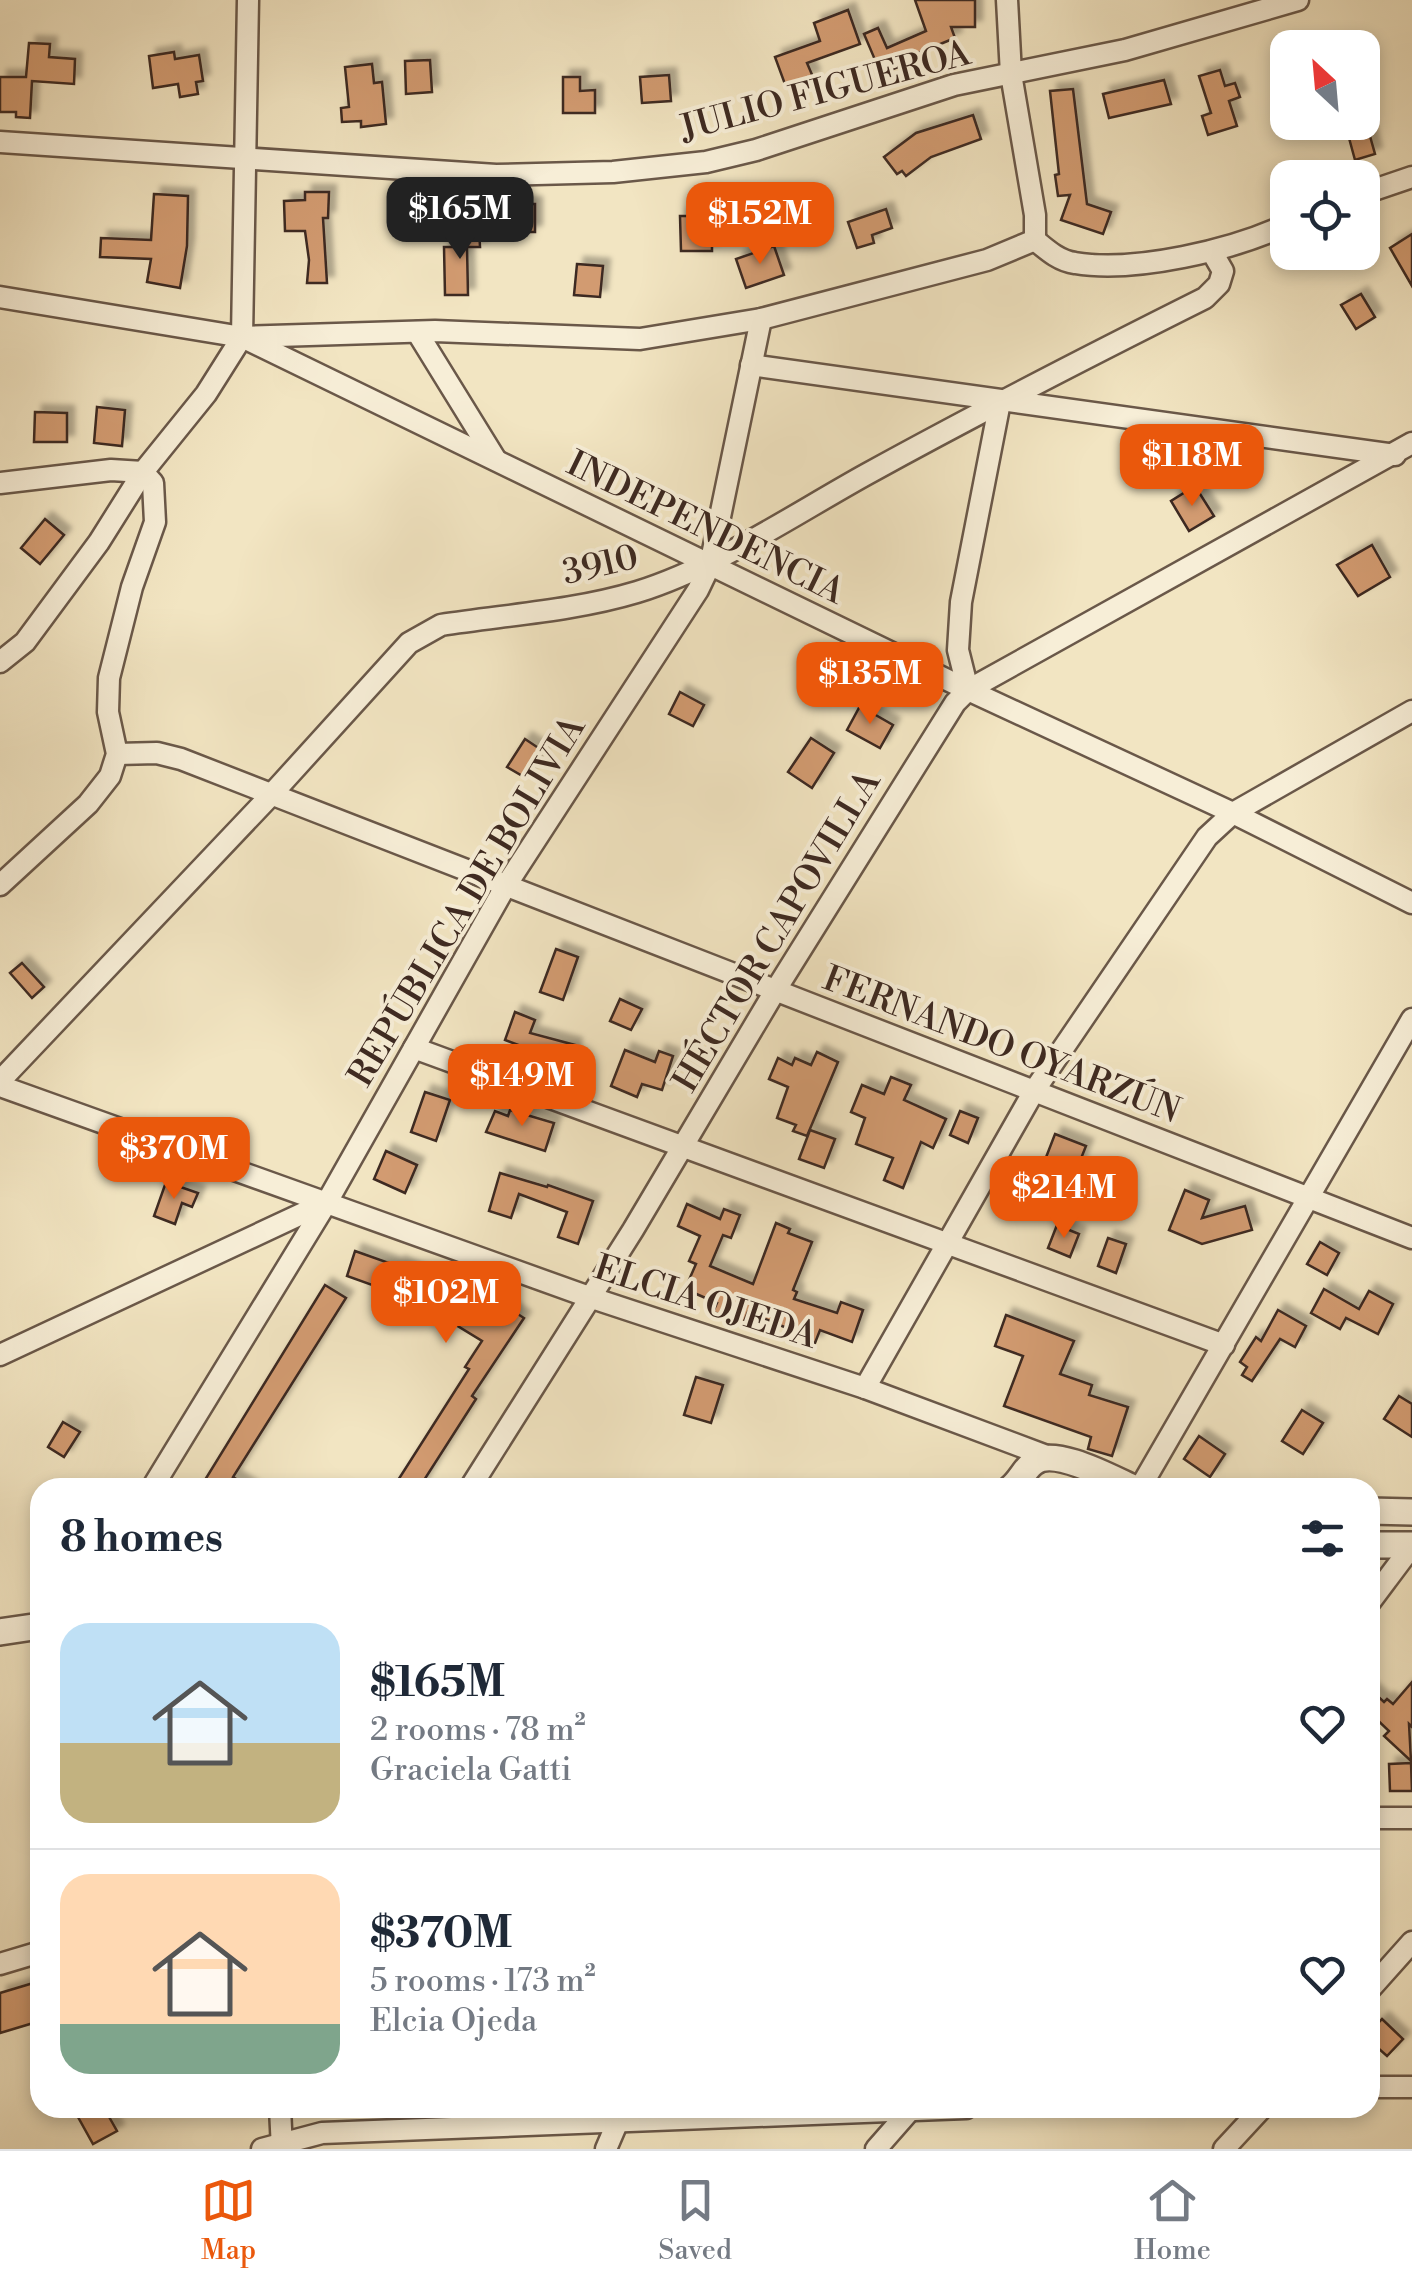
<!DOCTYPE html>
<html lang="en">
<head>
<meta charset="utf-8">
<style>
	:root { --surface:#fff; --page:#f6f6f7; --text:#1f2937; --muted:#747a83; --line:#e0e1e3; --accent:#ea580c }
	body { margin:0; font-family:"Libre Bodoni",serif; background:var(--page); color:var(--text); height:100vh; display:flex; flex-direction:column; font-size:38px; white-space:nowrap }
	* { box-sizing:border-box; margin:0 }
	p { font-size:32px; color:var(--muted) }
	.icon { flex:none; width:55px; height:55px; fill:none; stroke:currentColor; stroke-width:2; stroke-linecap:round; stroke-linejoin:round }
	.map { position:relative; flex:1; overflow:hidden }
	.panel { position:absolute; left:30px; top:1478px; width:1350px; height:640px; display:flex; flex-direction:column; background:var(--surface); border-radius:30px; box-shadow:0 5px 15px #0003 }
	.panel>* { flex:none }
	.needle { width:65px; rotate:334deg }
	.controls { position:absolute; left:1270px; top:30px; display:grid; gap:20px }
	.controls a { display:grid; place-items:center; width:110px; height:110px; border-radius:20px; background:var(--surface); box-shadow:0 5px 15px #0003; font-size:50px }
	.price { position:absolute; translate:-50% -85px; padding:0 22px; border-radius:20px; background:var(--accent); color:#fff; font-size:32px; line-height:65px; filter:drop-shadow(0 2px 5px #0008) }
	.price::after { content:''; position:absolute; left:50%; top:60px; width:30px; height:22px; margin-left:-15px; background:inherit; clip-path:polygon(0 0,100% 0,50% 100%) }
	.price.selected { background:#222; color:#fff }
	ul { padding:0; list-style:none }
	li { display:flex; align-items:center; gap:30px; height:250px; padding:0 30px }
	li+li { border-top:2px solid var(--line) }
	li span { display:grid; place-items:center; flex:none; width:280px; height:200px; border-radius:30px; color:#555 }
	li>.icon { margin-inline-start:auto }
	span .icon { width:120px; height:120px; fill:#fffc; stroke-width:1 }
	li b { font-size:42px }
	h2 { display:flex; justify-content:space-between; align-items:center; height:120px; padding:0 30px; font-size:42px }
	.tabs { display:flex; justify-content:space-around; align-items:center; height:140px; border-top:2px solid var(--line); background:var(--surface); font-size:28px; color:var(--muted) }
	.tabs a { display:grid; justify-items:center; gap:5px }
	.tabs .selected { color:var(--accent) }
	.map>svg:first-child { display:block }
</style>
</head>
<body>
<div class="map">
<svg width="1412" height="2149" viewBox="0 0 1412 2149">
	<defs>
		<filter id="shadow"><feDropShadow dx="7" dy="-7" stdDeviation="2.5" flood-color="#0004"/></filter>
	</defs>
	<rect width="100%" height="100%" fill="#f2e5c2"/>
	<filter id="stains"><feTurbulence type="fractalNoise" baseFrequency=".002" numOctaves="4"/><feColorMatrix values="0 0 0 0 .2 0 0 0 0 .09 0 0 0 0 .02 0 0 0 .5 -.17"/></filter>
	<radialGradient id="worn" r=".72"><stop offset=".6" stop-color="#630" stop-opacity="0"/><stop offset="1" stop-color="#630" stop-opacity=".3"/></radialGradient>
	<g fill="#d29b71" stroke="#3d2921" stroke-width="2.5" filter="url(#shadow)">
		<polygon points="915,0 975,0 975,27 951,27 955,38 911,56 913,61 881,74 864,34 878,28 887,48 926,31"/>
		<polygon points="848,10 860,44 807,63 813,77 786,87 775,57 820,41 814,23"/>
		<polygon points="29,43 50,44 49,57 75,59 74,84 32,81 30,118 16,117 16,112 0,112 0,77 26,77"/>
		<polygon points="174,52 175,59 199,55 203,81 196,82 198,94 180,97 178,84 153,88 149,56"/>
		<polygon points="430,60 432,92 406,94 405,61"/>
		<polygon points="372,64 374,83 382,82 386,124 361,127 361,121 342,122 341,108 349,107 345,67"/>
		<polygon points="1220,70 1225,86 1235,83 1240,97 1229,101 1237,126 1208,135 1202,116 1211,113 1199,76"/>
		<polygon points="669,75 671,101 642,103 640,77"/>
		<polygon points="563,77 580,77 580,91 595,90 595,113 563,113"/>
		<polygon points="1164,80 1171,104 1109,118 1103,94"/>
		<polygon points="1073,89 1087,204 1111,212 1103,234 1061,220 1070,195 1058,196 1055,175 1059,174 1050,91"/>
		<polygon points="973,115 981,139 931,157 906,176 902,171 897,174 884,157 916,133"/>
		<polygon points="1366,122 1375,154 1355,160 1346,127"/>
		<polygon points="305,192 329,192 328,218 323,218 327,283 307,283 309,260 305,231 285,231 284,201 305,200"/>
		<polygon points="154,194 188,196 187,246 180,288 147,282 151,259 100,257 101,238 151,240"/>
		<polygon points="503,204 535,204 535,232 504,232"/>
		<polygon points="886,209 892,228 872,235 874,243 857,248 848,222"/>
		<polygon points="680,216 712,216 712,251 681,251"/>
		<polygon points="459,227 479,227 480,247 467,247 468,295 445,295 444,247 460,247"/>
		<polygon points="1412,234 1412,286 1390,248"/>
		<polygon points="774,246 784,275 746,288 736,259"/>
		<polygon points="577,264 603,266 600,297 574,295"/>
		<polygon points="1361,294 1375,317 1356,329 1341,305"/>
		<polygon points="97,407 125,410 122,446 94,443"/>
		<polygon points="35,412 67,413 67,442 34,442"/>
		<polygon points="1195,486 1214,516 1189,531 1171,501"/>
		<polygon points="45,519 64,535 40,564 21,548"/>
		<polygon points="1372,545 1390,577 1358,596 1337,565"/>
		<polygon points="680,692 704,705 693,726 669,714"/>
		<polygon points="860,706 893,725 880,748 847,730"/>
		<polygon points="811,738 834,753 812,788 788,772"/>
		<polygon points="525,739 543,751 526,778 507,767"/>
		<polygon points="556,949 578,957 563,1000 540,992"/>
		<polygon points="22,963 44,987 32,998 10,973"/>
		<polygon points="620,999 642,1009 631,1030 610,1021"/>
		<polygon points="515,1012 535,1020 530,1033 575,1045 570,1066 544,1060 545,1055 505,1040"/>
		<polygon points="625,1050 655,1062 659,1051 673,1056 662,1090 642,1084 637,1097 611,1086"/>
		<polygon points="817,1052 838,1062 807,1136 793,1131 796,1125 777,1118 788,1087 769,1079 778,1058 792,1065 795,1058 811,1065"/>
		<polygon points="891,1077 911,1085 904,1100 946,1119 933,1148 921,1142 903,1188 884,1180 893,1158 856,1144 865,1118 851,1112 862,1085 884,1094"/>
		<polygon points="425,1092 450,1100 436,1141 411,1132"/>
		<polygon points="510,1110 554,1123 545,1151 486,1132 495,1111 508,1116"/>
		<polygon points="960,1111 978,1118 968,1143 950,1135"/>
		<polygon points="810,1130 835,1139 824,1168 799,1159"/>
		<polygon points="1055,1134 1086,1146 1072,1181 1040,1173"/>
		<polygon points="386,1151 417,1165 405,1193 374,1179"/>
		<polygon points="500,1173 547,1187 548,1185 593,1201 578,1244 558,1237 567,1212 519,1194 511,1218 489,1211"/>
		<polygon points="166,1182 198,1193 192,1207 182,1203 175,1224 154,1216"/>
		<polygon points="1185,1190 1209,1200 1202,1218 1245,1206 1252,1230 1202,1244 1169,1230"/>
		<polygon points="687,1204 720,1219 724,1209 740,1215 731,1238 723,1235 710,1266 753,1284 776,1223 790,1229 788,1233 812,1242 793,1290 797,1292 794,1299 837,1313 841,1302 863,1310 852,1342 820,1330 815,1343 797,1338 799,1333 748,1312 743,1324 713,1312 717,1303 685,1289 696,1264 689,1261 700,1236 678,1226"/>
		<polygon points="1057,1225 1079,1234 1070,1257 1048,1248"/>
		<polygon points="1108,1238 1126,1244 1116,1273 1098,1266"/>
		<polygon points="1320,1242 1339,1253 1327,1275 1307,1264"/>
		<polygon points="355,1251 397,1266 398,1263 453,1288 456,1283 478,1296 484,1286 499,1295 496,1300 524,1318 472,1396 476,1399 419,1488 393,1488 469,1369 465,1367 482,1341 438,1314 440,1310 374,1279 372,1285 347,1276"/>
		<polygon points="325,1285 346,1298 233,1477 251,1488 200,1488"/>
		<polygon points="1324,1289 1359,1309 1369,1291 1393,1304 1378,1334 1346,1318 1340,1329 1311,1313"/>
		<polygon points="1278,1310 1306,1326 1295,1347 1280,1339 1252,1381 1242,1375 1247,1367 1240,1362 1256,1337 1261,1341"/>
		<polygon points="1006,1315 1074,1341 1060,1374 1092,1385 1089,1395 1128,1407 1112,1456 1088,1449 1091,1437 1004,1406 1023,1356 995,1346"/>
		<polygon points="696,1377 723,1385 711,1423 684,1415"/>
		<polygon points="1399,1396 1412,1404 1412,1437 1384,1419"/>
		<polygon points="1302,1410 1323,1423 1303,1454 1282,1441"/>
		<polygon points="63,1422 80,1432 64,1457 48,1447"/>
		<polygon points="1199,1436 1225,1454 1210,1477 1184,1459"/>
		<polygon points="1412,1682 1412,1727 1409,1724 1411,1761 1384,1736 1389,1731 1370,1713 1370,1689 1384,1702 1387,1699 1393,1704"/>
		<polygon points="1411,1763 1412,1791 1390,1791 1389,1764"/>
		<polygon points="40,1981 40,2021 0,2033 0,1993"/>
		<polygon points="1382,2019 1403,2039 1387,2056 1370,2041 1370,2032"/>
		<polygon points="73,2108 104,2108 117,2131 93,2144"/>
	</g>
	<g fill="none" stroke-linecap="round" stroke-linejoin="round">
		<g stroke="#6a5849" stroke-width="25">
			<g id="minor">
				<polyline points="1007,0 1011,74 1035,215 1035,240"/>
				<polyline points="0,142 496,175 613,172 706,162 756,150 954,85 1125,50 1298,0"/>
				<polyline points="1362,194 1412,177"/>
				<path d="M1035,240C1047,250 1059,261 1075,263C1135,273 1233,250 1288,224"/>
				<polyline points="0,297 242,337 435,331 640,339 761,319 987,260 1035,240"/>
				<polyline points="417,332 496,460"/>
				<polyline points="242,337 968,690 1233,813 1412,903"/>
				<polyline points="751,365 1395,455"/>
				<polyline points="0,483 111,470 143,472 99,542 25,642 0,662"/>
				<polyline points="968,690 958,650 961,602 1000,402"/>
				<polyline points="117,754 157,753 181,759 1412,1238"/>
				<polyline points="0,885 88,804 110,776 117,754 108,712 109,678 132,587 155,522 153,483 143,472 206,394 242,337 248,0"/>
				<polyline points="414,1048 1224,1345"/>
				<path d="M0,1081L271,795L409,643L441,625C505,615 574,611 637,592C717,567 793,515 867,474C978,413 1091,355 1205,298L1219,284L1223,271L1212,252"/>
				<polyline points="0,1086 589,1297 865,1388 1052,1458"/>
				<polyline points="0,1355 327,1202"/>
				<polyline points="865,1388 1034,1091 1207,837 1233,813 1412,711"/>
				<polyline points="152,1488 327,1202 505,887 698,590 710,565 761,319"/>
				<polyline points="470,1488 633,1230 775,991 955,703 968,690 1412,443"/>
				<polyline points="1140,1488 1412,1019"/>
				<polyline points="1370,1602 1412,1546"/>
				<polyline points="1370,1818 1412,1818"/>
				<polyline points="0,1964 40,1952"/>
				<polyline points="1370,1989 1412,1942"/>
				<polyline points="1370,2087 1412,2087"/>
				<polyline points="280,2108 282,2149"/>
				<polyline points="262,2149 322,2133 966,2108"/>
				<polyline points="606,2149 621,2114"/>
				<polyline points="876,2149 912,2108"/>
				<polyline points="1224,2149 1262,2108"/>
			</g>
		</g>
		<g stroke="#6a5849" stroke-width="30">
			<g id="tertiary">
				<path d="M1011,1488C1020,1481 1024,1470 1033,1463C1053,1446 1111,1478 1133,1488"/>
				<polyline points="1370,1511 1412,1512"/>
				<polyline points="1370,1545 1412,1545"/>
				<polyline points="0,1632 40,1626"/>
			</g>
		</g>
		<use href="#minor" stroke="#f7eed7" stroke-width="20"/>
		<use href="#tertiary" stroke="#f7eed7" stroke-width="25"/>
	</g>
	<g text-anchor="middle" stroke-width="8" stroke-linejoin="round" paint-order="stroke">
		<g font-size="35" fill="#3d2921" stroke="#f7eed7">
			<text transform="translate(825 90) rotate(-15)" y="12">JULIO FIGUEROA</text>
			<text transform="translate(706 527) rotate(26)" y="12">INDEPENDENCIA</text>
			<text transform="translate(600 564) rotate(-13)" y="12">3910</text>
			<text transform="translate(466 901) rotate(-59)" y="12">REPÚBLICA DE BOLIVIA</text>
			<text transform="translate(776 931) rotate(-59)" y="12">HÉCTOR CAPOVILLA</text>
			<text transform="translate(1002 1044) rotate(21)" y="12">FERNANDO OYARZÚN</text>
			<text transform="translate(706 1301) rotate(18)" y="12">ELCIA OJEDA</text>
		</g>
	</g>
	<rect width="100%" height="100%" filter="url(#stains)"/>
	<rect width="100%" height="100%" fill="url(#worn)"/>
</svg>
<div class="controls">
<a><svg class="needle" viewBox="-14 -14 28 28"><path d="M0-13l5 13h-10z" fill="#e53935"/><path d="M0 13l5-13h-10z" fill="#747a83"/></svg></a>
<a><svg class="icon" aria-label="locate" viewBox="0 0 24 24"><circle cx="12" cy="12" r="6"/><path d="M12 2v4M12 18v4M2 12h4M18 12h4"/></svg></a>
</div>
<b class="price selected" style="left:460px;top:262px">$165M</b>
<b class="price" style="left:760px;top:267px">$152M</b>
<b class="price" style="left:1192px;top:509px">$118M</b>
<b class="price" style="left:870px;top:727px">$135M</b>
<b class="price" style="left:522px;top:1129px">$149M</b>
<b class="price" style="left:174px;top:1202px">$370M</b>
<b class="price" style="left:1064px;top:1241px">$214M</b>
<b class="price" style="left:446px;top:1346px">$102M</b>
<section class="panel">
<h2>8 homes<svg class="icon" aria-label="filters" viewBox="0 0 24 24"><path d="M4 7h16M4 17h16"/><circle cx="9" cy="7" r="2"/><circle cx="15" cy="17" r="2"/></svg></h2>
<ul>
<li><span style="background:linear-gradient(#bfe0f5 60%,#c2b280 0)"><svg class="icon" aria-label="home" viewBox="0 0 24 24"><path d="M3 11l9-7 9 7M6 9v11h12V9"/></svg></span><div><b>$165M</b><p>2 rooms · 78 m²</p><p>Graciela Gatti</p></div><svg class="icon" aria-label="heart" viewBox="0 0 24 24"><path d="M12 20l-8-8c-3-5 5-10 8-4 3-6 11-1 8 4z"/></svg></li>
<li><span style="background:linear-gradient(#ffd9b3 75%,#7fa58c 0)"><svg class="icon" aria-label="home" viewBox="0 0 24 24"><path d="M3 11l9-7 9 7M6 9v11h12V9"/></svg></span><div><b>$370M</b><p>5 rooms · 173 m²</p><p>Elcia Ojeda</p></div><svg class="icon" aria-label="heart" viewBox="0 0 24 24"><path d="M12 20l-8-8c-3-5 5-10 8-4 3-6 11-1 8 4z"/></svg></li>
</ul>
</section>
</div>
<nav class="tabs">
<a class="selected"><svg class="icon" aria-label="map" viewBox="0 0 24 24"><path d="M3 6l6-2 6 2 6-2v14l-6 2-6-2-6 2zM9 4v14M15 6v14"/></svg>Map</a>
<a><svg class="icon" aria-label="saved" viewBox="0 0 24 24"><path d="M7 4h10v16l-5-4-5 4z"/></svg>Saved</a>
<a><svg class="icon" aria-label="home" viewBox="0 0 24 24"><path d="M3 11l9-7 9 7M6 9v11h12V9"/></svg>Home</a>
</nav>
</body>
</html>
